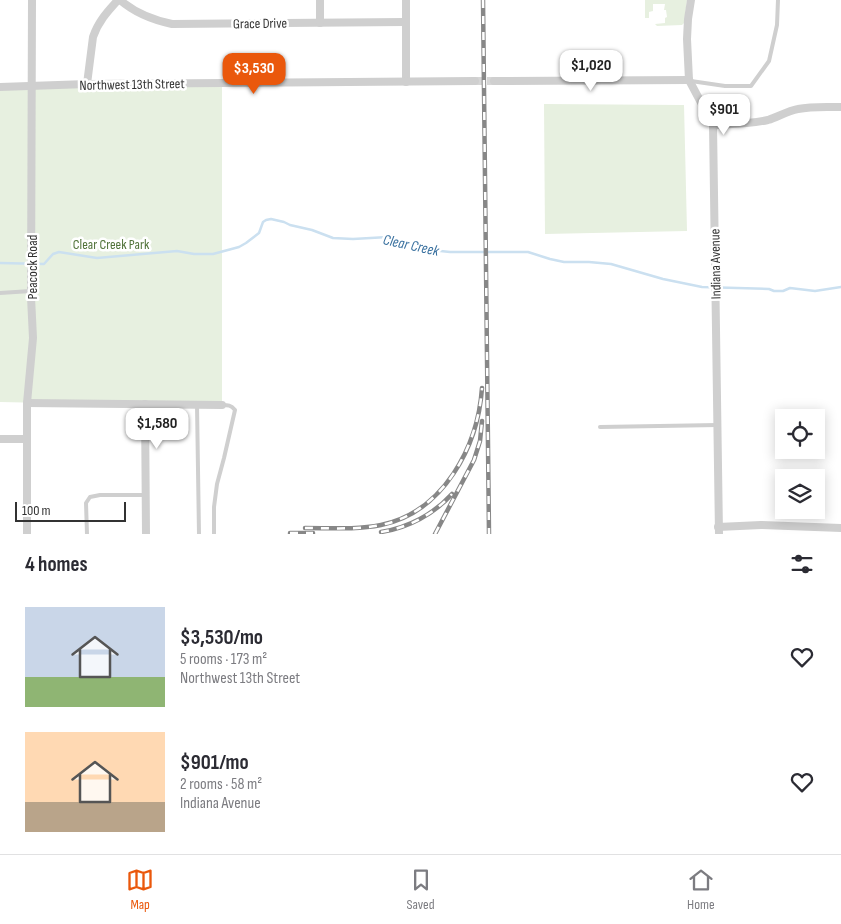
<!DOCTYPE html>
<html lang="en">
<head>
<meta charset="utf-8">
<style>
	:root { --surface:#fff; --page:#f2f2f3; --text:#2b2b33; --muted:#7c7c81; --line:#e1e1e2; --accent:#ea580c }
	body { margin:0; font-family:"Sofia Sans Condensed",sans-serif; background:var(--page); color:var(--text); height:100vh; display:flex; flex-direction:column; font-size:19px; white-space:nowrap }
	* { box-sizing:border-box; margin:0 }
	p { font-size:16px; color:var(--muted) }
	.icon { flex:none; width:28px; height:28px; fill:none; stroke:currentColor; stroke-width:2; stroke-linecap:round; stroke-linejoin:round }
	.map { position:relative; height:534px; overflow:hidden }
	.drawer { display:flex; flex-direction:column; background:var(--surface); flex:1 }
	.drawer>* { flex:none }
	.tools { position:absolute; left:775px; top:409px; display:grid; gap:10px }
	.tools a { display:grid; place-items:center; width:50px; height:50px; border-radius:0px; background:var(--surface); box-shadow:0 2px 12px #0003; font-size:25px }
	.scale { position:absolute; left:15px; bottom:12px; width:111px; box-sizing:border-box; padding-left:5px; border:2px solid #323232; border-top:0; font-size:14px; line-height:18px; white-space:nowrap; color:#323232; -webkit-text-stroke:4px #fff; paint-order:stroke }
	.price { position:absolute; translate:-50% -42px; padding:0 11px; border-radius:10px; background:#fff; color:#222; font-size:16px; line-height:32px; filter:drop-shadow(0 1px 2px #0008) }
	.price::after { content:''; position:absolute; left:50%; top:30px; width:15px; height:11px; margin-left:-8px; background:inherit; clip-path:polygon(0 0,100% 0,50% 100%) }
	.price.on { background:var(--accent); color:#fff }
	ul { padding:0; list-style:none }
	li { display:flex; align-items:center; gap:15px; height:125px; padding:0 25px }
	li span { display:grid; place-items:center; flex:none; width:140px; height:100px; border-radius:0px; color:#555 }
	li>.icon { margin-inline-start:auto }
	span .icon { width:60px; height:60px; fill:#fffc; stroke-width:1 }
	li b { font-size:21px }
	h2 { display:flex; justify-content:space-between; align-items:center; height:60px; padding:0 25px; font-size:21px }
	.menu { display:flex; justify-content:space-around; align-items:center; height:70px; border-top:1px solid var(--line); background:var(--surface); font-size:14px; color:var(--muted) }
	.menu a { display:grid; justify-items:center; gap:2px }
	.menu .on { color:var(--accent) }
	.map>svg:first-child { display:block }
</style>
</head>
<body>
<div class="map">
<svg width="841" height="534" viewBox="0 0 841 534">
	<rect width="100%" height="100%" fill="#fff"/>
	<g fill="#e7f0e0">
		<polygon points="645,0 687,0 684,23 682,25 657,26 655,24 665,23 665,18 667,17 666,10 664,10 665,4 653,4 653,11 649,12 649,18 645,18"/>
		<polygon points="222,84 222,405 48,403 0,402 0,87"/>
		<polygon points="544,104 684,105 687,231 545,234"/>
	</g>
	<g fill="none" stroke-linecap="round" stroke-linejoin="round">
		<polyline stroke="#cbe0f0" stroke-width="2.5" points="0,263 44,264 53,254 59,252 97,258 177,251 194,254 213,254 239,247 246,243 259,233 263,222 266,220 271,219 284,222 290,225 312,230 333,238 353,239 388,237 396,239 419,248 431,250 450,252 528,252 550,259 564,262 589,262 611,264 663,279 702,287 769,289 774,291 783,291 790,288 815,291 841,287"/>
		<polyline stroke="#d6d6d6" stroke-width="8" stroke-dasharray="8 4" stroke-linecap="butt" points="475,81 494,81"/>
		<g stroke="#cfcfcf" stroke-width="4">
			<polyline points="691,81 725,86 751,86 769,61 777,25 778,0"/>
			<polyline points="0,293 31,291"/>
			<polyline points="197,405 199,534"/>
			<polyline points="600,427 718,425"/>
			<polyline points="87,534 86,503 90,497 100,495 146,495"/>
			<path d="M214,534V507L217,484L224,458L235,410C231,405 228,405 222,405"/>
		</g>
		<g stroke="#cfcfcf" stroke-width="8">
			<path d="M120,0C135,13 153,20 172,24L405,22"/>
			<polyline points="320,0 320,23"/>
			<polyline points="406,0 406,82"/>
			<polyline points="691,0 688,19 687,39 689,80 713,125 719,534"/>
			<polyline points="494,81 689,80"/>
			<path d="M87,84L93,37C98,22 107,12 118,0"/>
			<polyline points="0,87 87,84 475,81"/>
			<path d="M713,125C731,124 750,124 768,120C778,117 787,111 798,109C812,106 827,107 841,107"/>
			<polyline points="27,403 222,405"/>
			<polyline points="145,404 146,534"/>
			<polyline points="0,439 27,439"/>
			<polyline points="718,527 761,525 841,528"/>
			<polyline points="27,534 27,403 33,338 31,297 32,0"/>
		</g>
		<g stroke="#878787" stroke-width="4.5">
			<g id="rail">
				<polyline points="483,0 489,534"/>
				<path d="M305,528C330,528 356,530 381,525C444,512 478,446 482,388"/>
				<path d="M381,532C408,528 434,514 452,494"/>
				<polyline points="290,533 313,533"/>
				<polyline points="435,534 474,460 480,441 482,421"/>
			</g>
		</g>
		<use href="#rail" stroke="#fff" stroke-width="2.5" stroke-dasharray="8" stroke-linecap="butt"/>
	</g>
	<g text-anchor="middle" stroke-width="5" stroke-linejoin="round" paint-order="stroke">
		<g font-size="14" fill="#323232" stroke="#fff">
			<text transform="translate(260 23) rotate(-1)" y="5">Grace Drive</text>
			<text transform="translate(132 84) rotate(-1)" y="5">Northwest 13th Street</text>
			<text transform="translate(715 264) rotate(-91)" y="5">Indiana Avenue</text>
			<text transform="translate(32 267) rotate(-90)" y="5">Peacock Road</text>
		</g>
		<g font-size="14" fill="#51733a" stroke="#fff">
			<text x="111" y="249">Clear Creek Park</text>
		</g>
		<g font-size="15" font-style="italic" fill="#376f9e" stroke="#fff">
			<text transform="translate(411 245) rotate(12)" y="5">Clear Creek</text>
		</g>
	</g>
</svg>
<div class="tools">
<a><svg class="icon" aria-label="locate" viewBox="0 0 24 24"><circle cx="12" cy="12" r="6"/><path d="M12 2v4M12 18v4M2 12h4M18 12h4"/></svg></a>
<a><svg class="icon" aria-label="layers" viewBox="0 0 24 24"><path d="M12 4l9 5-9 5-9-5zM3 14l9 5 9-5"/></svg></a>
</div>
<div class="scale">100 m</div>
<b class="price" style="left:591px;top:92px">$1,020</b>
<b class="price on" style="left:254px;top:95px">$3,530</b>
<b class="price" style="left:724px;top:136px">$901</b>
<b class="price" style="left:157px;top:450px">$1,580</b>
</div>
<section class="drawer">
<h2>4 homes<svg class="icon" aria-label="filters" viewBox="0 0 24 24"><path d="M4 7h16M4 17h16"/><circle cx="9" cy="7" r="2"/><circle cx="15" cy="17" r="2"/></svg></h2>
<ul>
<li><span style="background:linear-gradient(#c9d6e8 70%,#8fb573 0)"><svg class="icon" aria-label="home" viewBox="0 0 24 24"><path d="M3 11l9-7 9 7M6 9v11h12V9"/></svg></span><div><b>$3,530/mo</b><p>5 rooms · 173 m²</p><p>Northwest 13th Street</p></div><svg class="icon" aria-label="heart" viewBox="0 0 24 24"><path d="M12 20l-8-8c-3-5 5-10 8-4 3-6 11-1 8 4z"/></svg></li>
<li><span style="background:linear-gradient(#ffd9b3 70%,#b9a48a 0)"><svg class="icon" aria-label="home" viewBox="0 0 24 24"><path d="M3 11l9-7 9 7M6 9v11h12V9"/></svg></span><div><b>$901/mo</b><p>2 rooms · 58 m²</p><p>Indiana Avenue</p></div><svg class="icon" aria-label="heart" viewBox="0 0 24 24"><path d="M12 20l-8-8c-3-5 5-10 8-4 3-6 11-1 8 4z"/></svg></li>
</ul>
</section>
<nav class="menu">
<a class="on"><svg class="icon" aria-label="map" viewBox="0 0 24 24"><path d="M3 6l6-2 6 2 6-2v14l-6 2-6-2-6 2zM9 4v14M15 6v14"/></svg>Map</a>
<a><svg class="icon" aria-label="saved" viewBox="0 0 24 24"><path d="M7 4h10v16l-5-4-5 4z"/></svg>Saved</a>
<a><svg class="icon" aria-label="home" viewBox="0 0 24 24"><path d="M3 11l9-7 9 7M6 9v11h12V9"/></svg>Home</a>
</nav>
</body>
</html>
